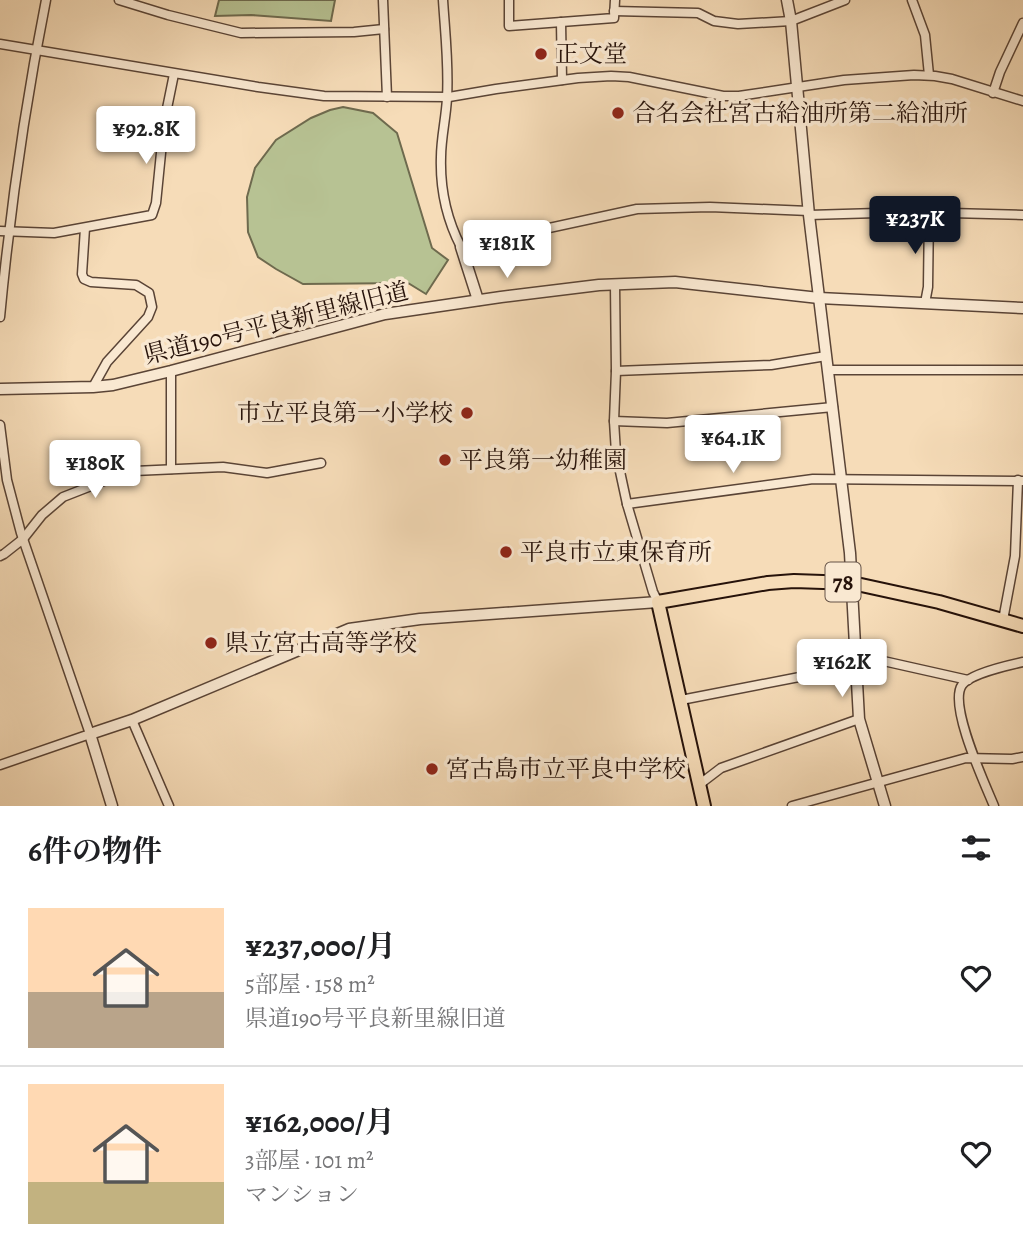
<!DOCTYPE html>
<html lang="ja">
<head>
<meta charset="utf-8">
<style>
	:root { --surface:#fff; --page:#f2f2f2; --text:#202124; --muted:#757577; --line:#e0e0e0; --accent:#111827 }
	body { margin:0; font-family:Alegreya,"Noto Serif JP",serif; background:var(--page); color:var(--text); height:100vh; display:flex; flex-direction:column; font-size:26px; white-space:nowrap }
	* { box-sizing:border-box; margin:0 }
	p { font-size:23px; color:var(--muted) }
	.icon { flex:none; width:38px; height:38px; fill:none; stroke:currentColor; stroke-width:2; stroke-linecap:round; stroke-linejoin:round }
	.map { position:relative; height:806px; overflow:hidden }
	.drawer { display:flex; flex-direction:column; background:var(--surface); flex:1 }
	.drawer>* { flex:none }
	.price { position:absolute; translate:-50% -60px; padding:0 16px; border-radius:7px; background:#fff; color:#222; font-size:23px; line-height:46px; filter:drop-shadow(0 2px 4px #0008) }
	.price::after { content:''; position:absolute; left:50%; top:42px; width:21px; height:16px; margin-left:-10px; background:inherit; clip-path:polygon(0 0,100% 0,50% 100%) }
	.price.on { background:var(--accent); color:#fff }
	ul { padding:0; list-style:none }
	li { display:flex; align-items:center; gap:21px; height:175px; padding:0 28px }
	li+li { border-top:2px solid var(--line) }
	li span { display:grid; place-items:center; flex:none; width:196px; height:140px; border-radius:0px; color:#555 }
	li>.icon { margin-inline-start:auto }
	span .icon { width:84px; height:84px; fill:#fffc; stroke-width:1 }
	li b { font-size:30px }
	h2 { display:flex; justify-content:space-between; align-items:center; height:84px; padding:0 28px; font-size:30px }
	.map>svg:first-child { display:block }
</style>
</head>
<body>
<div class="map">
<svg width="1023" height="806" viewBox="0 0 1023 806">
	<rect width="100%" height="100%" fill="#f6dcb8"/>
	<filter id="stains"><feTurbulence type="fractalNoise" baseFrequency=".00286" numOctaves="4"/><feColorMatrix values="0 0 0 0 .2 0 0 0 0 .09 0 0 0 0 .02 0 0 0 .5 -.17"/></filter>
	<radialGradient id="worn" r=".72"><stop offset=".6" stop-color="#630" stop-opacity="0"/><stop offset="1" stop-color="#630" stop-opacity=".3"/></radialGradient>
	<g fill="#b7c293" stroke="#6e6a4e" stroke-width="2">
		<polygon points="219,0 335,0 331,21 251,15 215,16"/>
		<polygon points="343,107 373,113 397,133 432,248 448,260 426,294 408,283 303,284 276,269 258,257 248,232 247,197 255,168 276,140 311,118 330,110"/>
	</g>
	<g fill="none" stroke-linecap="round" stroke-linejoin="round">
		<g stroke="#5a4436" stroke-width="11">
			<g id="minor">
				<polyline points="119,0 168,15 241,33 354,32 384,29"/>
				<polyline points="383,0 387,97"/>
				<path d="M443,0C445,32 449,65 447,98C446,118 441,138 441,157C440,188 447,220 461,247L637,209L710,207L809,211"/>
				<polyline points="509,0 509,26 614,18 615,0"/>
				<polyline points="912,0 925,35 929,75"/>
				<polyline points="614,11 698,13 714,21 738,24 791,21 845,0"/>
				<polyline points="561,22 562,80"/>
				<polyline points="0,44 258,87 324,96 449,97 496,89 578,78 611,76 629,77 723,96 739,96 844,80 914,75 935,76 952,79 1023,101"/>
				<polyline points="993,93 1000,72 1023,23"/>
				<polyline points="809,215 912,212 1023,215"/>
				<polyline points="85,228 82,274 84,279 91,282 136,285 149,293 152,307 148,317 107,362 93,387"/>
				<polyline points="0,231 54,233 152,215 156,203 164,123 174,74"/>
				<polyline points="615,285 616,371 614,421 616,453 627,504 653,592 658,602"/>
				<polyline points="925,303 928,287 929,212"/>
				<path d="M0,317C10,211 25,105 46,0"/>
				<polyline points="829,370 1023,370"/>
				<polyline points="171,371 171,469"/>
				<polyline points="616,371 771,365 826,356"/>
				<polyline points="614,421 667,423 833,407"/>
				<polyline points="0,425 7,480 21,533 90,734 0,765"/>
				<polyline points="627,504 813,479 1023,481"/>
				<polyline points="0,556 4,554 23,539 42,515 63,497 109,479 134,471 223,467 267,473 321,463"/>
				<polyline points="1003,620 1015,556 1018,480"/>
				<polyline points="856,658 870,658 968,680"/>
				<polyline points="681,700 856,666"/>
				<polyline points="132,720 169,806"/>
				<polyline points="700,784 721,768 859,719"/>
				<polyline points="792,806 966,758 1012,759 1023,757"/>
				<path d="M994,806C985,784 948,705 962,685C970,674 1009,665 1023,662"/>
			</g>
		</g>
		<g stroke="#5a4436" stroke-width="13">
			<g id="tertiary">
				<polyline points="787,0 791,21 809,215 850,553 859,719 885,806"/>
				<polyline points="461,247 478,300"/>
				<polyline points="0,389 93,387 113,385 171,371 385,314 501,297 599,285 675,282 819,298 1023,308"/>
				<polyline points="112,806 90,734 132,720 349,629 420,619 658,602"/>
			</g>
		</g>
		<g stroke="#26120a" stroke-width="16">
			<polyline id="primary" points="704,806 658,602 768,583 794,581 852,583 939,602 1023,626"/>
		</g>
		<use href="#minor" stroke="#f9e8d1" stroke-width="8"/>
		<use href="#tertiary" stroke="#f9e8d1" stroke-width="10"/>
		<use href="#primary" stroke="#f6dcb8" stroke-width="12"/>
	</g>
	<g fill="#8f2418" stroke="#f9e8d1" stroke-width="2.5">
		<circle cx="541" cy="54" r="7"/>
		<circle cx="618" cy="113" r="7"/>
		<circle cx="467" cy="413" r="7"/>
		<circle cx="445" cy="460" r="7"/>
		<circle cx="506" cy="552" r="7"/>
		<circle cx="211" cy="643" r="7"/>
		<circle cx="432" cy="769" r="7"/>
	</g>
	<g text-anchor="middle" stroke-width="7" stroke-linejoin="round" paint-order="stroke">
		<rect fill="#f9e8d1" stroke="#655246" stroke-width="2" x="825.5" y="562.5" width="35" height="39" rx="5"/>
		<g font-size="23" font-weight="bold" fill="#26120a">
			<text x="843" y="590">78</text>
		</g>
		<g font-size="24" fill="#26120a" stroke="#f9e8d1" text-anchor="start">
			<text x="555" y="62">正文堂</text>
			<text x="632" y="121">合名会社宮古給油所第二給油所</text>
			<text x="453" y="421" text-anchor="end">市立平良第一小学校</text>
			<text x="459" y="468">平良第一幼稚園</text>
			<text x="520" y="560">平良市立東保育所</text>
			<text x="225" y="651">県立宮古高等学校</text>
			<text x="446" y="777">宮古島市立平良中学校</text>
		</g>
		<g font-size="24" fill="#26120a" stroke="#f9e8d1">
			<text transform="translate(276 323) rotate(-14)" y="8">県道190号平良新里線旧道</text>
		</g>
	</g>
	<rect width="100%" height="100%" filter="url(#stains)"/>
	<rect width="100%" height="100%" fill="url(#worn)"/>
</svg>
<b class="price" style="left:146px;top:166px">¥92.8K</b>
<b class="price on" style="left:915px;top:256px">¥237K</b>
<b class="price" style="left:507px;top:280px">¥181K</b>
<b class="price" style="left:733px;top:475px">¥64.1K</b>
<b class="price" style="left:95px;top:500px">¥180K</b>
<b class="price" style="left:842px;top:699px">¥162K</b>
</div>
<section class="drawer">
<h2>6件の物件<svg class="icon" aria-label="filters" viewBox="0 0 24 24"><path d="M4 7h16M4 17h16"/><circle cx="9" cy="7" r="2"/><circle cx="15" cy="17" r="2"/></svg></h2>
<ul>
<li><span style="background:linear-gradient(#ffd9b3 60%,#b9a48a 0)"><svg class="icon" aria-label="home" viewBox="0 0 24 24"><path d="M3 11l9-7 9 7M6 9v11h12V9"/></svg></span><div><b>¥237,000/月</b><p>5部屋 · 158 m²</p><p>県道190号平良新里線旧道</p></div><svg class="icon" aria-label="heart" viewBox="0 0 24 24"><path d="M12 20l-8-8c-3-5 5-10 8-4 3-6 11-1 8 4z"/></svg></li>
<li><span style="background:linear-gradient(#ffd9b3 70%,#c2b280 0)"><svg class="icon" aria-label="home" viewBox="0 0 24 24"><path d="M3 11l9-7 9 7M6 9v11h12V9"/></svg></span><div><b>¥162,000/月</b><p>3部屋 · 101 m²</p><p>マンション</p></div><svg class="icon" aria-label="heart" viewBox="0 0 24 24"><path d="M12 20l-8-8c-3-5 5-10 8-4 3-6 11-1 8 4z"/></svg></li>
</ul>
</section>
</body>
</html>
